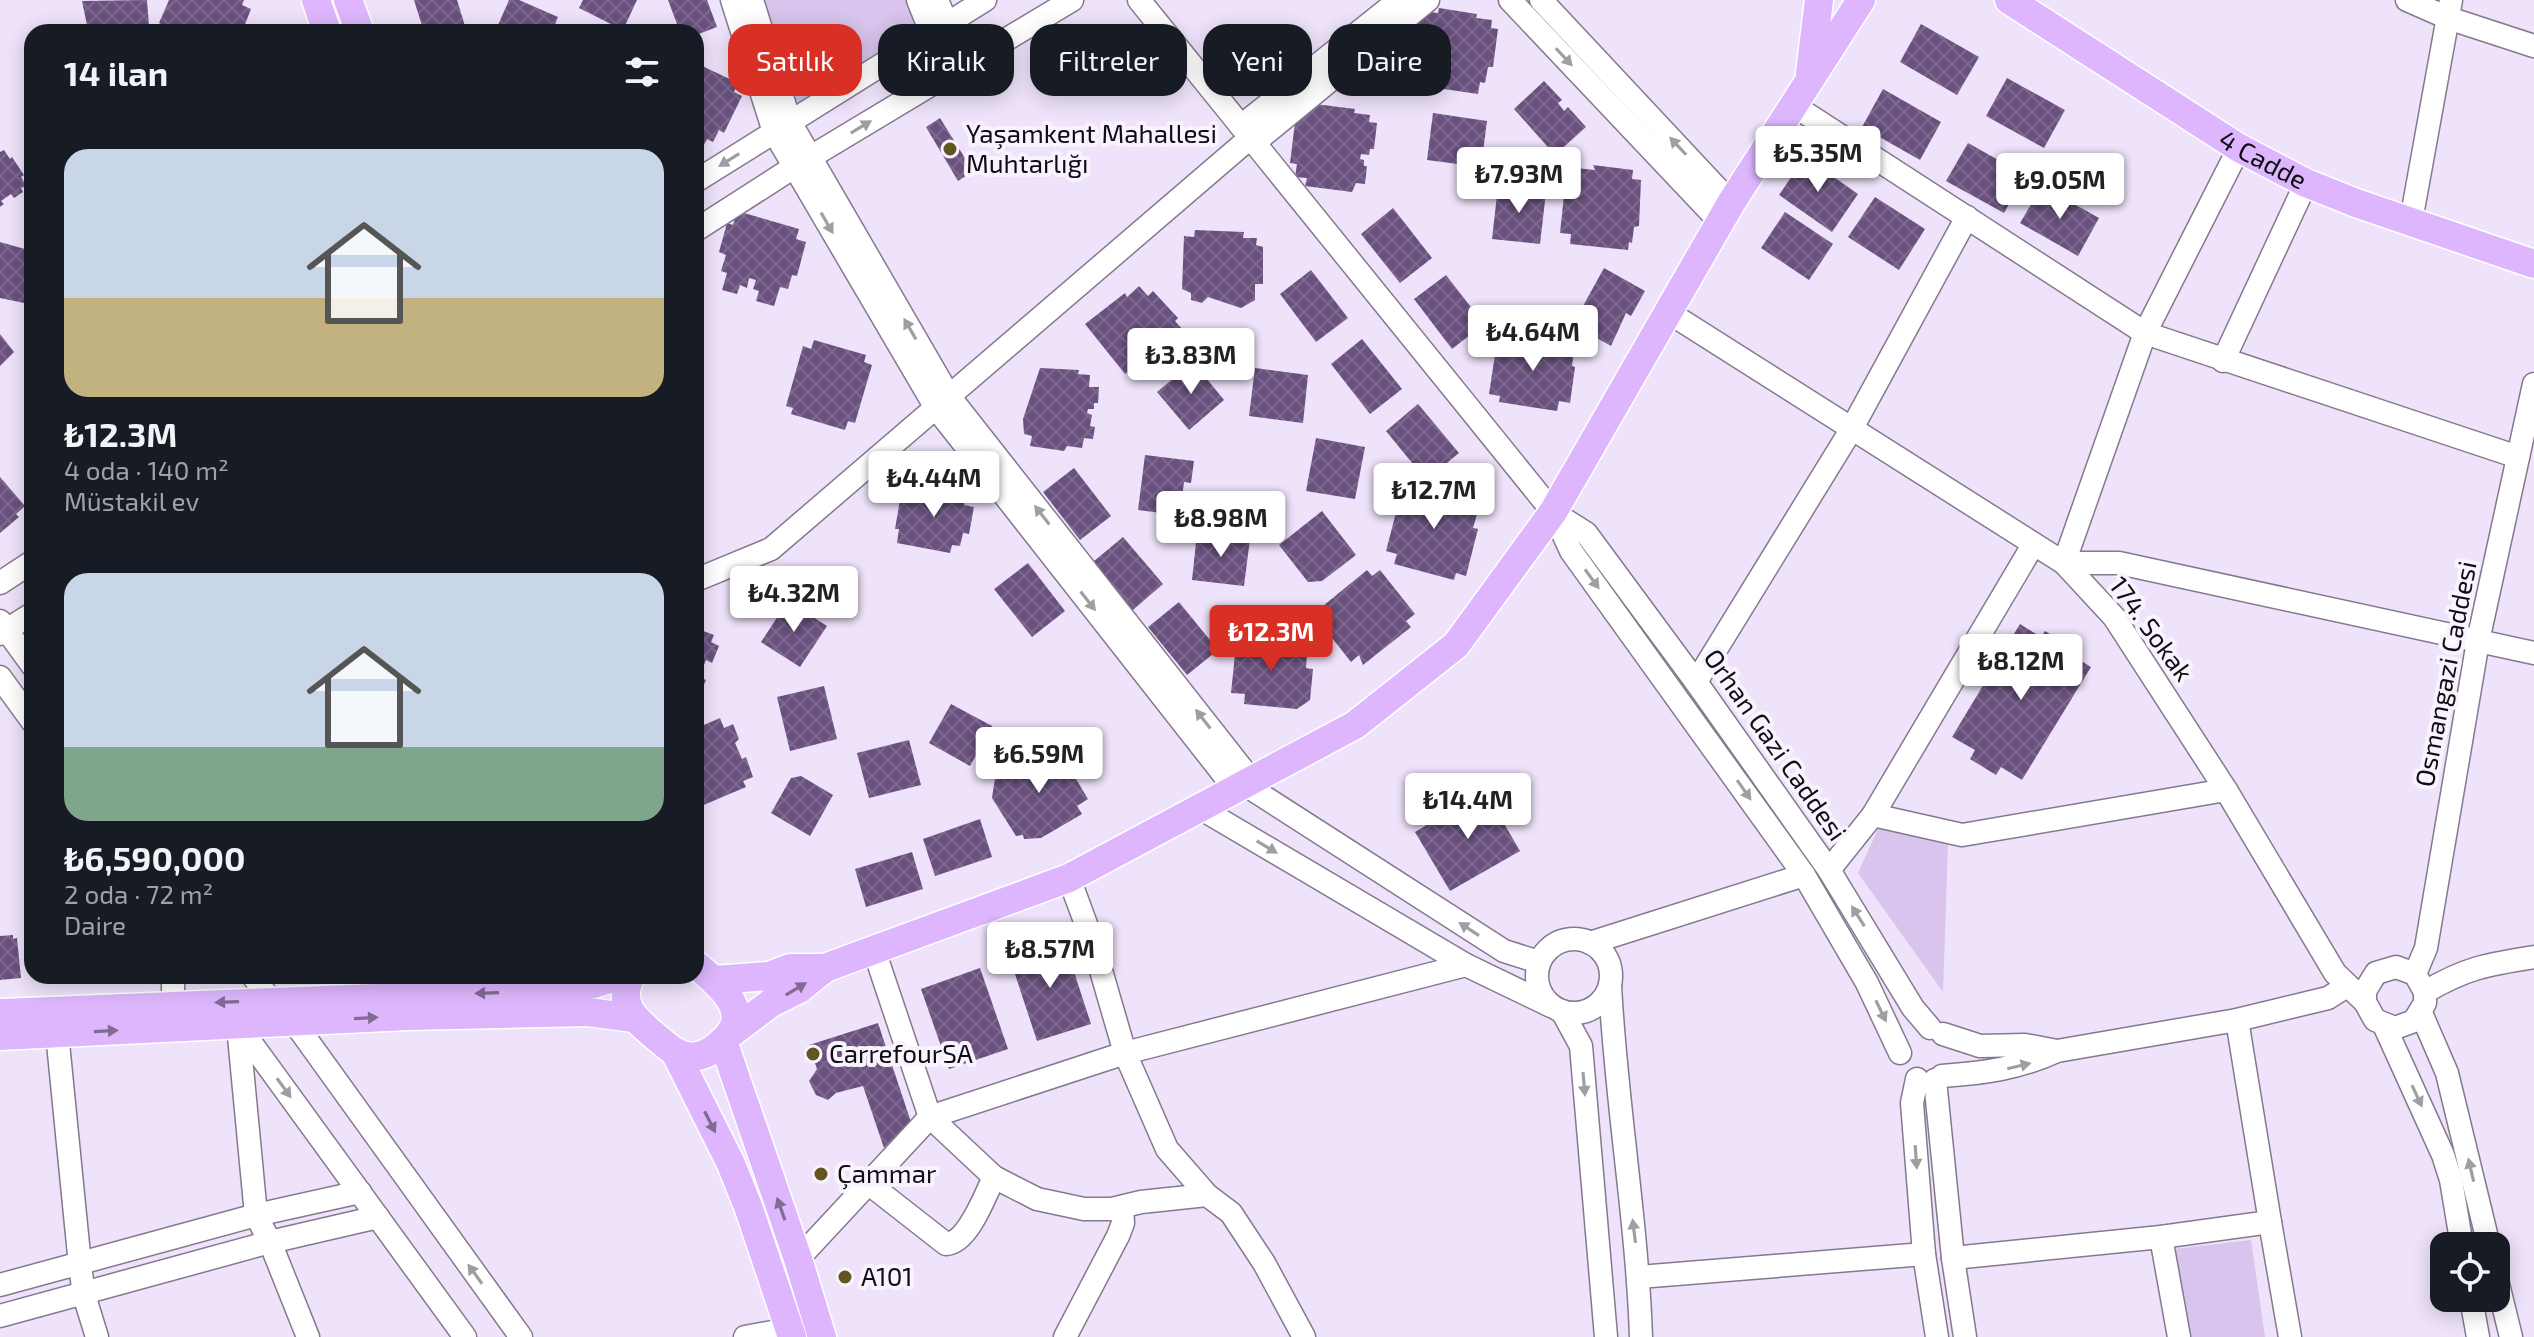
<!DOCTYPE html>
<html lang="tr">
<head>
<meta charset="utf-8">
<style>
	:root { --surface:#171b24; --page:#20242c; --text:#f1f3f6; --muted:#9ea1a6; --accent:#d93025 }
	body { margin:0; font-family:"Exo 2",sans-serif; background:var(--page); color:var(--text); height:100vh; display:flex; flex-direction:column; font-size:30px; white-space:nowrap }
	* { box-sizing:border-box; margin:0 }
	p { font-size:26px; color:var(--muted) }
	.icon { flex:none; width:44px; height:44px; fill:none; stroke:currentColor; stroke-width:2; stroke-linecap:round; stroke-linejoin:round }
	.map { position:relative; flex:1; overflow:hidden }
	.sheet { position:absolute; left:24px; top:24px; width:680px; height:960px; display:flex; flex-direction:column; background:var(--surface); border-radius:24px; box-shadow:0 4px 20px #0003 }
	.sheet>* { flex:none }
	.guide { position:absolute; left:728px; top:24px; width:760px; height:72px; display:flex; gap:16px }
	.tools { position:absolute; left:2430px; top:1232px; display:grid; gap:16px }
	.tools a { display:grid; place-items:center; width:80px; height:80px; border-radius:16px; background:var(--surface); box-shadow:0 4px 20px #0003; font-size:40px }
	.price { position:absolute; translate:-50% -68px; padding:0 18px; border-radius:8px; background:#fff; color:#222; font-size:26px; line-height:52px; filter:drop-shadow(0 2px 4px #0008) }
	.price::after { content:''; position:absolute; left:50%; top:48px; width:24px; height:18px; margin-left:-12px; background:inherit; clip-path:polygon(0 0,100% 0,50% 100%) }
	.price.on { background:var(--accent); color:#fff }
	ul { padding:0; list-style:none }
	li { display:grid; align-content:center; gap:16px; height:424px; padding:0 40px }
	li span { display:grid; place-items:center; height:248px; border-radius:24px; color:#555 }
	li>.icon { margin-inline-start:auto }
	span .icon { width:144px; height:144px; fill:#fffc; stroke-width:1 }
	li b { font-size:34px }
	h2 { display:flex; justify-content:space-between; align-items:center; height:96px; padding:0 40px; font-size:34px }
	.pill { padding:0 28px; border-radius:24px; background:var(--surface); box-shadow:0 4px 20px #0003; font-size:28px; line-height:72px }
	.pill.on { background:var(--accent); color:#fff }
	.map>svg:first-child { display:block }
</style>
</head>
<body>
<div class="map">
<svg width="2534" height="1337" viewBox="0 0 2534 1337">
	<defs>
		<pattern id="building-cross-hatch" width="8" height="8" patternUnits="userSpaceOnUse" patternTransform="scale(2)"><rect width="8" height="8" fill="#6a5180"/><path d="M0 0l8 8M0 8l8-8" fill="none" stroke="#7d6a8e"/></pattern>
	</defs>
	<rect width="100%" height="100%" fill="#eee3fa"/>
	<g fill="#d8c4ec">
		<polygon points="757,0 911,0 923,28 791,107"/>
		<polygon points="1879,827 1948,843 1943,992 1858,873"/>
		<polygon points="2251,1240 2265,1337 2188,1337 2174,1249"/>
	</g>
	<g fill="url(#building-cross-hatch)">
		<polygon points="147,0 149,26 141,27 142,32 91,32 88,30 82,1"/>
		<polygon points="169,0 244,0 242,5 251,9 242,32 165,32 167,27 159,23"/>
		<polygon points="414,0 457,0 465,26 446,32 424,32"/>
		<polygon points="509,0 519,0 558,17 552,32 495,32"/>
		<polygon points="583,0 637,0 623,30 579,8"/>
		<polygon points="668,0 707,0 717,27 696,35 696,32 680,32"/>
		<polygon points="1439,8 1477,14 1476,18 1492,20 1491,28 1498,29 1493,67 1488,67 1485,83 1480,82 1478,94 1423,86 1422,78 1412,76 1414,61 1407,60 1413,21 1420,22 1422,11 1438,13"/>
		<polygon points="1921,24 1979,57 1957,95 1900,62"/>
		<polygon points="696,63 738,83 734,92 742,96 724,133 719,130 713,142 707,139 701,151 696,148"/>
		<polygon points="2007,78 2065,110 2044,148 1986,116"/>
		<polygon points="1544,81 1562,100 1558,103 1564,111 1568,107 1586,127 1555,155 1514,109"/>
		<polygon points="1883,89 1941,122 1920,160 1862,127"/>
		<polygon points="1307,103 1355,109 1354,113 1370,115 1369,122 1377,123 1374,149 1370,149 1369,155 1361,154 1360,159 1364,160 1364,166 1367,166 1365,184 1356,183 1352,192 1305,186 1307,178 1295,177 1297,164 1290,163 1296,114 1306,115"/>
		<polygon points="1433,113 1487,121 1481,167 1427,160"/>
		<polygon points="940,118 973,171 958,181 926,127"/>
		<polygon points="1968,143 2025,175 2004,213 1946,181"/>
		<polygon points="4,150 10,159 12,157 24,175 21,177 26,186 21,188 23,192 14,198 11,194 1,201 4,204 0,207 0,152"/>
		<polygon points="1805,157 1858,194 1832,232 1779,195"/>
		<polygon points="1593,165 1633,170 1632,179 1641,180 1639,226 1634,227 1632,243 1629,242 1628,250 1570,244 1571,234 1560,233 1567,167 1595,170"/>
		<polygon points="1498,186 1546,192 1540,244 1492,239"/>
		<polygon points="2042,186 2099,218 2078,256 2020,223"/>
		<polygon points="1875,197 1925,229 1899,270 1848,237"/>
		<polygon points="1393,208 1432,258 1400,283 1361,234"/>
		<polygon points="737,211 799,229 796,239 806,242 797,276 792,275 788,289 780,287 774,306 756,301 759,291 753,289 756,280 749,278 747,288 740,285 737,294 722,290 727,273 721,271 726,255 719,252 727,223 733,225"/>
		<polygon points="1785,212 1833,244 1809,280 1761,248"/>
		<polygon points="1195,230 1244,232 1243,238 1257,238 1256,245 1263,247 1263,284 1255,284 1255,300 1241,308 1208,297 1202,303 1191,300 1191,293 1182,289 1184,236 1194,237"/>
		<polygon points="0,242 32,251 32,267 28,267 24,287 28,287 24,303 0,298"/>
		<polygon points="1604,268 1645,291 1631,316 1626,313 1611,346 1577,327 1582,318 1578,315"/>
		<polygon points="1311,270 1348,318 1316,342 1280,294"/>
		<polygon points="1446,275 1484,324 1452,349 1414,299"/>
		<polygon points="1139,286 1148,296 1153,291 1178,318 1175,321 1184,331 1174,339 1179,345 1140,376 1133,368 1125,374 1085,324 1125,293 1127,297"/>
		<polygon points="1506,333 1529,337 1531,350 1537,351 1538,345 1545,346 1547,337 1567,340 1566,350 1574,351 1572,366 1575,367 1570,403 1559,401 1557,411 1499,402 1500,396 1489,394 1497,341 1505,343"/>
		<polygon points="0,334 14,352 0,366"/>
		<polygon points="1362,339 1402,389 1370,414 1331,364"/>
		<polygon points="814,340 866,355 864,362 872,365 855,423 848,421 845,430 791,414 793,408 786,406 803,346 811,349"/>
		<polygon points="1193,362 1224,400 1189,430 1157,392"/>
		<polygon points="1040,368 1079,370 1078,374 1090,375 1089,387 1099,387 1098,403 1094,403 1094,409 1088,409 1087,413 1092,415 1090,426 1095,427 1093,439 1084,438 1082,448 1067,446 1064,451 1030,446 1032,436 1024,434 1023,419"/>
		<polygon points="1255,368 1308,375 1303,423 1249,416"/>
		<polygon points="1418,404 1459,453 1426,480 1386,431"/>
		<polygon points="1316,438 1365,447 1355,499 1306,491"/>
		<polygon points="1145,455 1194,461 1191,483 1184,482 1182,498 1187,499 1185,516 1138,510"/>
		<polygon points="1074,468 1111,516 1080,540 1043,492"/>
		<polygon points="0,477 25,506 16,514 19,517 0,533"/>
		<polygon points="1413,481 1475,498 1472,508 1478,511 1473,528 1478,529 1466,576 1456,573 1454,580 1394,564 1397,554 1386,551 1403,486 1411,488"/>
		<polygon points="926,484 952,488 952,493 966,495 964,505 974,507 969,534 963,533 960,546 952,545 950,553 897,543 899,529 895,529 900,500 907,501 910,488 921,490"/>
		<polygon points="1322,511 1356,555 1322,581 1308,582 1279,545"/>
		<polygon points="1197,533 1250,539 1244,586 1192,580"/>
		<polygon points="1123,537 1163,584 1133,610 1093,562"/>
		<polygon points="1028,563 1065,611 1032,637 994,589"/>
		<polygon points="1367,570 1372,576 1380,570 1415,614 1406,621 1411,627 1363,665 1359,655 1351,662 1321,624 1332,616 1323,606"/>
		<polygon points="788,601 827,626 800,667 761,642"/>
		<polygon points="1179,602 1218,650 1187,675 1148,627"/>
		<polygon points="696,621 701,623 698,629 714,635 711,642 719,646 712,663 706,660 699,677 706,680 699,696 696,694"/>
		<polygon points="2020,624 2041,637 2045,631 2071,647 2068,653 2091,667 2022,780 2001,767 1996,775 1970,759 1975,750 1952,737"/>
		<polygon points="1237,635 1300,642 1299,654 1307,655 1306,668 1313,669 1310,700 1297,709 1244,704 1245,694 1231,693"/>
		<polygon points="824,686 837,739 790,751 777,697"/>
		<polygon points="951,704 992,726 970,766 929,743"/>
		<polygon points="720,718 724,728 733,724 739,739 735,743 742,759 746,757 753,777 743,781 746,787 699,807 696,800 696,723 702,720 704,725"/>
		<polygon points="909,740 921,785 869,798 857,753"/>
		<polygon points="1045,748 1049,755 1058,749 1088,799 1077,806 1082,814 1041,838 1024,839 1023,835 1016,836 992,798 995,778"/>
		<polygon points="801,776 833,795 810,836 771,813 791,778"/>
		<polygon points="1485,791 1520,851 1450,891 1415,832"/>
		<polygon points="980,819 992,857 935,876 923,839"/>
		<polygon points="912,852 923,889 866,907 855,869"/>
		<polygon points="13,935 13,939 17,938 21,978 0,980 0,936"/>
		<polygon points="1063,938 1091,1024 1037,1041 1009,956"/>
		<polygon points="980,968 1008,1049 949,1069 921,989"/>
		<polygon points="878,1023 911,1122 884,1148 863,1086 836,1093 828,1100 816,1095 809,1081 817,1069 809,1045"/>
	</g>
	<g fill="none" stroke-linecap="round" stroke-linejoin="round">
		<g stroke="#84798e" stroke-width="25">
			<g id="minor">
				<polyline points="732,0 774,132 936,408 1235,789"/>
				<polyline points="752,0 790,122 949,396 1251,780"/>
				<polyline points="918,0 948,74"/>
				<polyline points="937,0 964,65"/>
				<polyline points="1139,0 1553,512 1571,551 1804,875 1867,983 1900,1053"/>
				<polyline points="1510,0 1720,222"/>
				<polyline points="1541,0 1731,203"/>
				<polyline points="2407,0 2448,18 2534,46"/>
				<polyline points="1793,105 2145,333 2518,457"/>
				<polyline points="1241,126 1399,0"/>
				<polyline points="1254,143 1428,0"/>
				<polyline points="2239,148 2145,333 2064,563 2119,563 2534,653"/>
				<polyline points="696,181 985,0"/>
				<polyline points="2411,221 2451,0"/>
				<polyline points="696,230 794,167 1072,0"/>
				<polyline points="1668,312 2064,563 2114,617 2226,790 2335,973 2365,1002 2375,1020 2395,1028 2414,1021 2425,1003 2425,992 2415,974 2396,967 2376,973 2365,991 2365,1002"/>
				<polyline points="2223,361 2306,183"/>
				<polyline points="1554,513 1586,533 1696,682 1829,870 1913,1008 1930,1028"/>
				<polyline points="696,580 771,549 1250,138"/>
				<polyline points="0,583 32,562"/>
				<polyline points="0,621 32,665"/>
				<polyline points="0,634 32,614"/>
				<polyline points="0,677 32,721"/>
				<polyline points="1696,682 1851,430 1967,217"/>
				<polyline points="1244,784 1504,951 1539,962"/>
				<polyline points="1200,808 1466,965 1551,1006"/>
				<polyline points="1873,815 1962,835 2226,790"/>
				<polyline points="1829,870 1873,815 2033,545"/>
				<polyline points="1069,878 1093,943 1125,1053 1167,1149 1207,1195"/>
				<circle cx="1574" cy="976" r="37"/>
				<polyline points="1590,943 1804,875"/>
				<polyline points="874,950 930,1117 994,1177 1037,1199 1084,1209 1112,1209 1141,1202 1207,1195 1231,1213 1264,1263 1304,1337"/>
				<polyline points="2415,974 2426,948 2478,641 2534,384"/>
				<polyline points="253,976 271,1001"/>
				<path d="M1610,985C1616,1103 1637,1219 1641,1337"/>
				<path d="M2425,992C2466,968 2488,964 2534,957"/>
				<polyline points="173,1004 173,976"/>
				<polyline points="1562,1011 1581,1046 1606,1337"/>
				<polyline points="2421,1013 2447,1073 2489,1246"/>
				<polyline points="294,1022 521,1337"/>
				<polyline points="238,1025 465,1337"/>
				<polyline points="2384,1025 2443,1155 2451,1180 2462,1246"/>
				<polyline points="238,1026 256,1215 270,1242 308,1337"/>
				<polyline points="57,1033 80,1265 84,1295 97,1337"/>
				<polyline points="2057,1051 2237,1020 2328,998 2347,986"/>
				<path d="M1942,1076C1983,1073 2018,1069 2057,1051L2025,1045L1980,1046L1943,1034"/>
				<polyline points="1917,1079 1912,1103 1924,1254 1937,1337"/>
				<polyline points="1935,1080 1953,1258 1965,1337"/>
				<path d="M868,1183L946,1244C968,1243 985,1196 994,1177"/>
				<polyline points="2270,1222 2290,1337"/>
				<polyline points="2161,1237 2179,1337"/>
				<polyline points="1953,1258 2161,1237 2270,1222 2237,1020"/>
				<polyline points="798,1259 930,1117 1125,1053 1466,965"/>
				<polyline points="2496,1276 2511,1337"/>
				<polyline points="1639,1277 1924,1254"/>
				<polyline points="0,1285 256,1215 360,1192"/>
				<polyline points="2471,1298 2478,1337"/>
				<polyline points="0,1316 270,1242 378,1217"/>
				<polyline points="745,1337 789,1329"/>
				<polyline points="1065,1337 1118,1236 1123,1223 1122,1207"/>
			</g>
		</g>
		<g stroke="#fff" stroke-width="31">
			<g id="major">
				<polyline points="316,0 327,32"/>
				<polyline points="348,0 360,32"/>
				<path id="s1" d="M2009,0L2239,148L2306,183L2356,203L2534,264"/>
				<polyline points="1810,73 1819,0"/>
				<polyline points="825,968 1069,878 1355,725 1456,645 1553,512 1731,203 1861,0"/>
				<path d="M631,976C616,1005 636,1020 656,1037C666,1045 674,1054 687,1056C701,1058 711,1052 721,1043C756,1013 720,985 696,965"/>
				<polyline points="714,980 769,976 790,968 825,968 799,989 771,1003 731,1033"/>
				<polyline points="0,1013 551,991 593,984 619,976"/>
				<polyline points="0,1036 408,1016 588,1012 633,1018"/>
				<polyline points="723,1041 798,1259 822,1337"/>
				<polyline points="675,1052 731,1164 749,1209 792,1337"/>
			</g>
		</g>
		<use href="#minor" stroke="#fff" stroke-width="22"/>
		<use href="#major" stroke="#ddb6fd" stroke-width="28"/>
	</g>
	<defs><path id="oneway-solid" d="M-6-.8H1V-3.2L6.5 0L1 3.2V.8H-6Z" transform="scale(2)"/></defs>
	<g fill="#9f9ea1">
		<use href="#oneway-solid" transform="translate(1564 57) rotate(47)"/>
		<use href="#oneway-solid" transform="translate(861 127) rotate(-31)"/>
		<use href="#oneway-solid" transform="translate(1678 146) rotate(-133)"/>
		<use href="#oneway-solid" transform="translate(729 160) rotate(148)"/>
		<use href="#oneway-solid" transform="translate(827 223) rotate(60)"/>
		<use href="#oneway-solid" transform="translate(910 329) rotate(-120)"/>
		<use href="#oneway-solid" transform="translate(1042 515) rotate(-128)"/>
		<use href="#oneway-solid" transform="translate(1592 579) rotate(54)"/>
		<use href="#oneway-solid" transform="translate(1088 601) rotate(52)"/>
		<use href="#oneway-solid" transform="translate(1203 719) rotate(-128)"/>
		<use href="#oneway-solid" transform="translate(1744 790) rotate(55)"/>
		<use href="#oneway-solid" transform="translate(1267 847) rotate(31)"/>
		<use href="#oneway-solid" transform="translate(1858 916) rotate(-122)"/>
		<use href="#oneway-solid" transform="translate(1469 929) rotate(-147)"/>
		<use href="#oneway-solid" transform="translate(1881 1011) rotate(64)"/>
		<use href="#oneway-solid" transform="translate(2019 1066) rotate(-13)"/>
		<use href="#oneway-solid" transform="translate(1584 1084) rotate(85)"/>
		<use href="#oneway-solid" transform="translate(284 1088) rotate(54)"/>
		<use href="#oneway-solid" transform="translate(2417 1096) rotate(65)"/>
		<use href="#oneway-solid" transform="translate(1916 1157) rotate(86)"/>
		<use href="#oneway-solid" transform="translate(2471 1170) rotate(-103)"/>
		<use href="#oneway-solid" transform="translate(1634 1231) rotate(-97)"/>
		<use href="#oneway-solid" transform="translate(475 1274) rotate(-126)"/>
	</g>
	<g fill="#816a94">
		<use href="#oneway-solid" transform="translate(796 989) rotate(-31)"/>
		<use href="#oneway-solid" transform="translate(487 993) rotate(178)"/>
		<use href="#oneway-solid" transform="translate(227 1002) rotate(178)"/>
		<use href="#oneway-solid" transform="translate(366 1018) rotate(-3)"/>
		<use href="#oneway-solid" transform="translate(106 1031) rotate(-3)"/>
		<use href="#oneway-solid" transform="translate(710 1122) rotate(63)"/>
		<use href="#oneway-solid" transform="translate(781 1209) rotate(-109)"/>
	</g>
	<g fill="#615622" stroke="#f8f3fc" stroke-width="3">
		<circle cx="950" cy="149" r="8"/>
		<circle cx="813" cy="1054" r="8"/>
		<circle cx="821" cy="1174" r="8"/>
		<circle cx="845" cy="1277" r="8"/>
	</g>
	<g text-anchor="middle" stroke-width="8" stroke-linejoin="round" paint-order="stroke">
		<g font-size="26" fill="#100c14" stroke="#f8f3fc" text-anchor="start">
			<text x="966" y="143">Yaşamkent Mahallesi<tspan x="966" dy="30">Muhtarlığı</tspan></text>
			<text x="829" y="1063">CarrefourSA</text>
			<text x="837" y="1183">Çammar</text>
			<text x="861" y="1286">A101</text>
		</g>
		<g font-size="26" fill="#100c14" stroke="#f8f3fc">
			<text dy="9" stroke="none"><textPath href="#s1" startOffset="300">4 Cadde</textPath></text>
			<text transform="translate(2151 629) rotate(54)" y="9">174. Sokak</text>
			<text transform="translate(2446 674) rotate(-79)" y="9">Osmangazi Caddesi</text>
			<text transform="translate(1775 745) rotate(55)" y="9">Orhan Gazi Caddesi</text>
		</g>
	</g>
</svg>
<div class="tools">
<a><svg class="icon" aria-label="locate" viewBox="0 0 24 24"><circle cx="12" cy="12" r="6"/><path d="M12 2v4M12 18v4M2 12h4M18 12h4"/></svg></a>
</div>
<b class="price" style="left:1818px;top:194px">₺5.35M</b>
<b class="price" style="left:1519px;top:215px">₺7.93M</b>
<b class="price" style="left:2060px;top:221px">₺9.05M</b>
<b class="price" style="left:1533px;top:373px">₺4.64M</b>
<b class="price" style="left:1191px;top:396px">₺3.83M</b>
<b class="price" style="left:934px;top:519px">₺4.44M</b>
<b class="price" style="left:1434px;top:531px">₺12.7M</b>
<b class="price" style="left:1221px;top:559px">₺8.98M</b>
<b class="price" style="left:794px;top:634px">₺4.32M</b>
<b class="price on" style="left:1271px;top:673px">₺12.3M</b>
<b class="price" style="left:2021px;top:702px">₺8.12M</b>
<b class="price" style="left:1039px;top:795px">₺6.59M</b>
<b class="price" style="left:1468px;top:841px">₺14.4M</b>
<b class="price" style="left:1050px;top:990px">₺8.57M</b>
<div class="guide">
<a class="pill on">Satılık</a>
<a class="pill">Kiralık</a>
<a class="pill">Filtreler</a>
<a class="pill">Yeni</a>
<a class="pill">Daire</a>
</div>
<section class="sheet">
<h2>14 ilan<svg class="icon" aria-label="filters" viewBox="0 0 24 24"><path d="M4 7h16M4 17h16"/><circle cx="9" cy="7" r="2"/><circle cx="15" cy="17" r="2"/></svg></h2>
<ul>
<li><span style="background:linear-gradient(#c9d6e8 60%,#c2b280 0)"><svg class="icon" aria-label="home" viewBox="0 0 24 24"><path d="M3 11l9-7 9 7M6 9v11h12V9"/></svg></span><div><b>₺12.3M</b><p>4 oda · 140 m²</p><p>Müstakil ev</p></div></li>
<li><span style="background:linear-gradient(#c9d6e8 70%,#7fa58c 0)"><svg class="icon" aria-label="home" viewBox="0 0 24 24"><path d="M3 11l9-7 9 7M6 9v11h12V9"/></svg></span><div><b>₺6,590,000</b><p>2 oda · 72 m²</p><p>Daire</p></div></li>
</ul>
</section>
</div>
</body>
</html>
